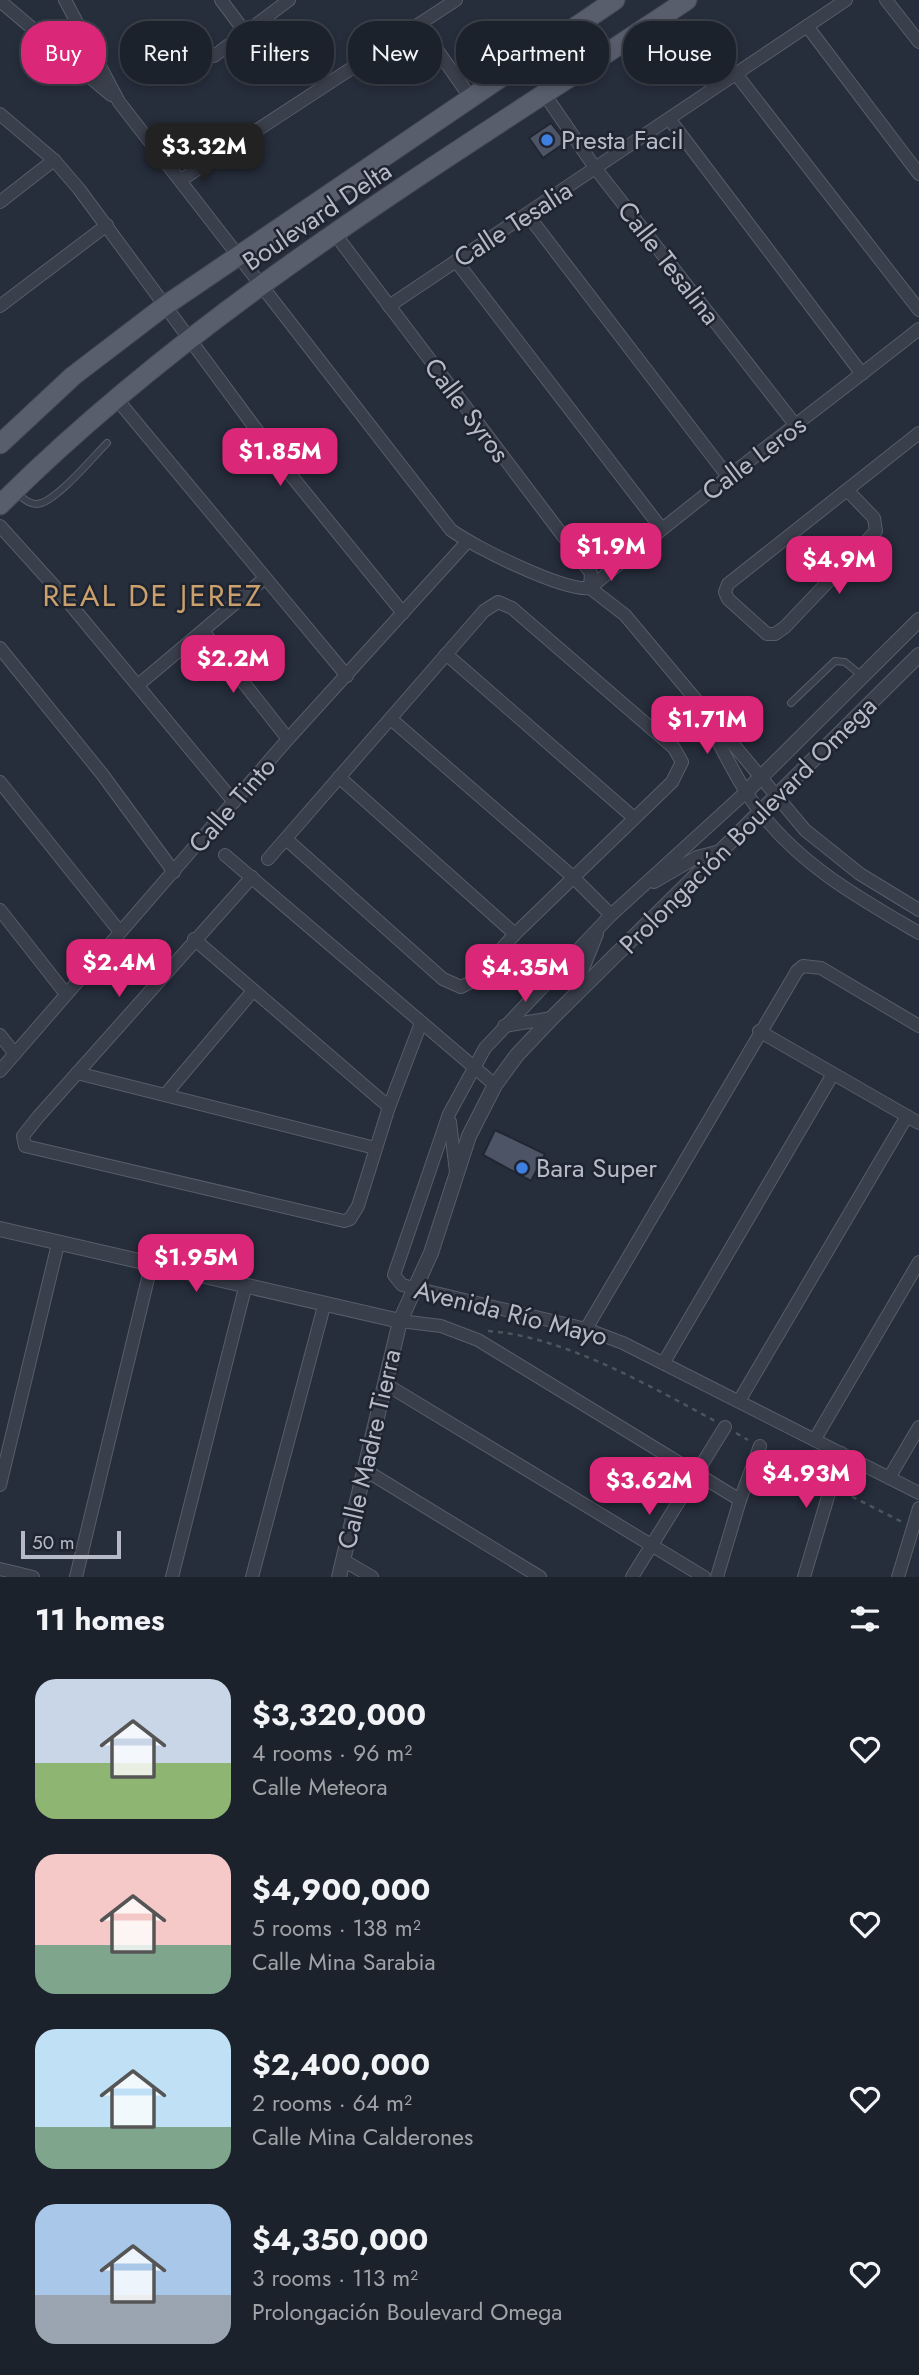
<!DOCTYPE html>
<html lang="en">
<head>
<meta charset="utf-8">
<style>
	:root { --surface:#1c222c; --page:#252a34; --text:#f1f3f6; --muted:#a0a4a9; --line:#3a3f48; --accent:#db2777 }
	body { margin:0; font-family:Jost,sans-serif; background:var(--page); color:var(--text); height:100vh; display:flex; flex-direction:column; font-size:26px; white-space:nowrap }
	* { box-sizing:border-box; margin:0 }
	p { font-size:23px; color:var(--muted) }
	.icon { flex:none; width:38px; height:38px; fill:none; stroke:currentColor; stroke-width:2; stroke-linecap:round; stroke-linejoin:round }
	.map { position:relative; height:1577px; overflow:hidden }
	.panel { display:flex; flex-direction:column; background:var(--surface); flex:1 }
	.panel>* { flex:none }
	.guide { position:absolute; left:21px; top:21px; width:878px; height:63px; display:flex; gap:14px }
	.scale { position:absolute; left:21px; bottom:18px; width:100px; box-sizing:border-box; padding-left:7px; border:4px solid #b6bac7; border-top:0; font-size:19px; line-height:24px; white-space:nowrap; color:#b6bac7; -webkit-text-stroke:5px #1f2431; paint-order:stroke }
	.price { position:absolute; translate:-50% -60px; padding:0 16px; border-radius:14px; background:var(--accent); color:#fff; font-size:23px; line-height:46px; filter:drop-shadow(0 2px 4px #0008) }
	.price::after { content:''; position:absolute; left:50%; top:42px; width:21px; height:16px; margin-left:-10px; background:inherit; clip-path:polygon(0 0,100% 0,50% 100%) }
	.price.selected { background:#222; color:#fff }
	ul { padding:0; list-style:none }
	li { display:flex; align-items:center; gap:21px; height:175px; padding:0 35px }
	li span { display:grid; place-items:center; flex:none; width:196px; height:140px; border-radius:21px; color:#555 }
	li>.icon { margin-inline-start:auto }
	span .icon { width:84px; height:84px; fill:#fffc; stroke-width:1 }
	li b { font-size:30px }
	h2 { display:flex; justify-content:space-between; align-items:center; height:84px; padding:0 35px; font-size:30px }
	.chip { padding:0 24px; border-radius:28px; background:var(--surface); box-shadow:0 4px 10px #0003,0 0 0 2px var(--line); font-size:24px; line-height:63px }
	.chip.selected { background:var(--accent); color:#fff }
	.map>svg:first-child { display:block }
</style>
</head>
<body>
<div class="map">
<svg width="919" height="1577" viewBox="0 0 919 1577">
	<rect width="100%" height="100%" fill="#262d3b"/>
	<g fill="#4d5465" stroke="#212633" stroke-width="2">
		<polygon points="551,123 566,142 543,158 529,138"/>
		<polygon points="495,1130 545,1154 531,1181 483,1155"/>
	</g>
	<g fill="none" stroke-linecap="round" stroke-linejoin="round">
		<g stroke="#585d6a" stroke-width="8">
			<g id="service">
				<path d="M18,494C24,499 29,504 37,504C55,503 93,457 107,443"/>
				<polyline points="791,703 835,661 845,662 862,676"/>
			</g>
		</g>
		<g stroke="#585d6a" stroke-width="14">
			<g id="minor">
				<path d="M65,0L119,102L451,530C474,547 565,592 590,588L625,615L805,830L860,874L919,910"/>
				<polyline points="221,0 245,32"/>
				<polyline points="886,0 919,42"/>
				<polyline points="0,1 111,95"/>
				<polyline points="419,24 470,97"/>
				<polyline points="807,26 919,174"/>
				<polyline points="214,56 289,0"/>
				<polyline points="736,74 919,310"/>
				<polyline points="545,95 596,169 797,427"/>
				<polyline points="0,114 54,160 79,189 281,463 403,613"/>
				<polyline points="670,120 862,374"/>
				<polyline points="181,180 456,0"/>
				<polyline points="0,202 54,160"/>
				<polyline points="527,214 729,478"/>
				<polyline points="335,234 591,573 590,588"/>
				<polyline points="456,261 661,528"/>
				<polyline points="0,306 107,225"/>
				<polyline points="389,306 846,0"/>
				<polyline points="115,397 347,676"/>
				<polyline points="848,491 874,518 876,531 785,627 775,634 767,634 728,599 725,592 728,584 919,433"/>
				<polyline points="0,526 65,598 234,802"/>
				<path d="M590,588C697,498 810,415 919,329"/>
				<polyline points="203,631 288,739"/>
				<polyline points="0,648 102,774 174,872"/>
				<polyline points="446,654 633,817"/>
				<polyline points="138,685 264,579"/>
				<polyline points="391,719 573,877 611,915"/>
				<path d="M712,730C727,758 741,788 761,813C803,867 861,899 919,933"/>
				<polyline points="339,777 515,934"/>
				<polyline points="0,782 120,932"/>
				<polyline points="746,792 611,915 485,1048 449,1114 394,1275 402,1285 586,1329 623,1343 919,1493"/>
				<polyline points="225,855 495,1085"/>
				<polyline points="268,859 484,611 498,602 512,608 674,748 682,762 672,782 515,934 473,981 461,987 443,979 286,839"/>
				<polyline points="252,877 38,1117 23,1136 25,1146 344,1221 350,1219 358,1206 389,1107 421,1023"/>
				<polyline points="654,882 697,857 720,851"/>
				<polyline points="0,910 66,994"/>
				<polyline points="194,939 389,1107"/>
				<polyline points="581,990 582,971 597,934"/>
				<polyline points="504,1026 552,1018"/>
				<polyline points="759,1031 919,1123"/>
				<polyline points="0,1035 15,1054"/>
				<polyline points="0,1071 288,739 467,542"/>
				<polyline points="77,1073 375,1148"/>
				<polyline points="165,1095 252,992"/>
				<polyline points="450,1122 456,1172"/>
				<polyline points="400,1321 441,1326 478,1340 740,1500"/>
				<polyline points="586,1329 797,971 803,966 821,968 919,1026"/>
				<polyline points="664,1362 833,1074"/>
				<polyline points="387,1385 704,1577"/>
				<polyline points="739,1401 907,1116"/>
				<polyline points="815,1439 919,1262"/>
				<polyline points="365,1470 540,1577"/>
				<polyline points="889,1478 919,1427"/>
				<polyline points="0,1485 58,1244"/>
				<polyline points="343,1560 372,1577"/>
				<polyline points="0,1569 33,1577"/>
				<polyline points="76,1577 151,1266"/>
				<polyline points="172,1577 245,1288"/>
				<polyline points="252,1577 324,1306"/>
				<polyline points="632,1577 725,1427"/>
				<polyline points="717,1577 740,1500 760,1446"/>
				<polyline points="804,1577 841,1453"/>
				<polyline points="898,1577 919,1508"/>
			</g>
		</g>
		<g stroke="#585d6a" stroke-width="16">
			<g id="tertiary">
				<polyline points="746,792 919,620"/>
				<polyline points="0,1229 400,1321"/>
				<polyline points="339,1577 400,1321 431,1253 469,1136 495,1085 517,1055 552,1018 919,655"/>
			</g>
		</g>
		<g stroke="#434855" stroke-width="21">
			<g id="primary">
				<polyline points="0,444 73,376 166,305 615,0"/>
				<path d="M0,505C202,303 451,158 687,0"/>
			</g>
		</g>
		<g stroke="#48575b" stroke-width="2.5" stroke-dasharray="5 5" stroke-linecap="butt">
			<path d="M488,1331C563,1336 650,1386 715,1421"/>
			<polyline points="736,1433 748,1440"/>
			<polyline points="769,1451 822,1481"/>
			<polyline points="843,1492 902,1522"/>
		</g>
		<use href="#service" stroke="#3a3f4c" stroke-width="6"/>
		<use href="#minor" stroke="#3a3f4c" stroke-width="12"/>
		<use href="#tertiary" stroke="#3a3f4c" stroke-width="14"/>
		<use href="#primary" stroke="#585e6c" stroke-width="19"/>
	</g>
	<g fill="#3f7fe0" stroke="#1f2431" stroke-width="2.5">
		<circle cx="547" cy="140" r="7"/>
		<circle cx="522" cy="1168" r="7"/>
	</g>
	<g text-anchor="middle" stroke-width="5" stroke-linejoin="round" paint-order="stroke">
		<g font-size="26" fill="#b6bac7" stroke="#1f2431" text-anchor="start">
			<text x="561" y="149">Presta Facil</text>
			<text x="536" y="1177">Bara Super</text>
		</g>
		<g font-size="26" fill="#b6bac7" stroke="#1f2431">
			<text transform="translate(317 216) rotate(-34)" y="9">Boulevard Delta</text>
			<text transform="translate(513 224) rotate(-33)" y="9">Calle Tesalia</text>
			<text transform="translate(669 263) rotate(52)" y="9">Calle Tesalina</text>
			<text transform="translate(467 410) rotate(53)" y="9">Calle Syros</text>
			<text transform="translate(754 458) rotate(-37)" y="9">Calle Leros</text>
			<text transform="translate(232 805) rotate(-49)" y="9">Calle Tinto</text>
			<text transform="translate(748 825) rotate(-45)" y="9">Prolongación Boulevard Omega</text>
			<text transform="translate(511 1313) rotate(14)" y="9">Avenida Río Mayo</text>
			<text transform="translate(369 1449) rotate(-77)" y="9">Calle Madre Tierra</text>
		</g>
		<g font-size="30" letter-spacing="2" fill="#caa16d" stroke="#1f2431">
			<text x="153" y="606">REAL DE JEREZ</text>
		</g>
	</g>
</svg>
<div class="scale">50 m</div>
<b class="price selected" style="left:204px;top:183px">$3.32M</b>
<b class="price" style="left:280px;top:488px">$1.85M</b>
<b class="price" style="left:611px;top:583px">$1.9M</b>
<b class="price" style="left:839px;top:596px">$4.9M</b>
<b class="price" style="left:233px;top:695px">$2.2M</b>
<b class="price" style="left:707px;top:756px">$1.71M</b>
<b class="price" style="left:119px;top:999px">$2.4M</b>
<b class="price" style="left:525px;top:1004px">$4.35M</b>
<b class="price" style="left:196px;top:1294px">$1.95M</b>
<b class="price" style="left:806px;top:1510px">$4.93M</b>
<b class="price" style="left:649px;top:1517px">$3.62M</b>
<div class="guide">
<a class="chip selected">Buy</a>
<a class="chip">Rent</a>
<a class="chip">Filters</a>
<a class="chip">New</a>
<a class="chip">Apartment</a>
<a class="chip">House</a>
</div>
</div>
<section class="panel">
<h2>11 homes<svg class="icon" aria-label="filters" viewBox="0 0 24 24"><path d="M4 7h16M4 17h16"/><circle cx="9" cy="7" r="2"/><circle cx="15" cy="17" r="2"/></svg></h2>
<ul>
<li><span style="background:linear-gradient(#c9d6e8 60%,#8fb573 0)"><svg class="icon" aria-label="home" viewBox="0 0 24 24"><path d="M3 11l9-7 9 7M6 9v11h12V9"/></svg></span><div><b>$3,320,000</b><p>4 rooms · 96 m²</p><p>Calle Meteora</p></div><svg class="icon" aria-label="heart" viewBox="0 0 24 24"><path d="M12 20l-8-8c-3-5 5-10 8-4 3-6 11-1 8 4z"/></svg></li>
<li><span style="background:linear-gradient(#f6c9c9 65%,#7fa58c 0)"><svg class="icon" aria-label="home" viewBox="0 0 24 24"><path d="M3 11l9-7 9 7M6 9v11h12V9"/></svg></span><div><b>$4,900,000</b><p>5 rooms · 138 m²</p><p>Calle Mina Sarabia</p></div><svg class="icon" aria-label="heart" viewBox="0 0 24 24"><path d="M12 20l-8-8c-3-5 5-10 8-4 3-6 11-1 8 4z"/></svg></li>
<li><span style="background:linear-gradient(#bfe0f5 70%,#7fa58c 0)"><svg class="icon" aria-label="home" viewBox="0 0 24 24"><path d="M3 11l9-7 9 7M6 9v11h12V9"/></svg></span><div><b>$2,400,000</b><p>2 rooms · 64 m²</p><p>Calle Mina Calderones</p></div><svg class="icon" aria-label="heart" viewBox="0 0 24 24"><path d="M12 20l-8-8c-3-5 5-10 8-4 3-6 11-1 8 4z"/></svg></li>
<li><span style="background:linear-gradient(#a9c7e8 65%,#9aa5b1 0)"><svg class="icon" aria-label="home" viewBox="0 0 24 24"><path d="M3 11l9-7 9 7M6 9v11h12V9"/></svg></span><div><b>$4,350,000</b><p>3 rooms · 113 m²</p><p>Prolongación Boulevard Omega</p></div><svg class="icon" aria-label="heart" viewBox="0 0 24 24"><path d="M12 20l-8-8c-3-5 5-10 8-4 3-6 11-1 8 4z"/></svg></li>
</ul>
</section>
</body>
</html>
